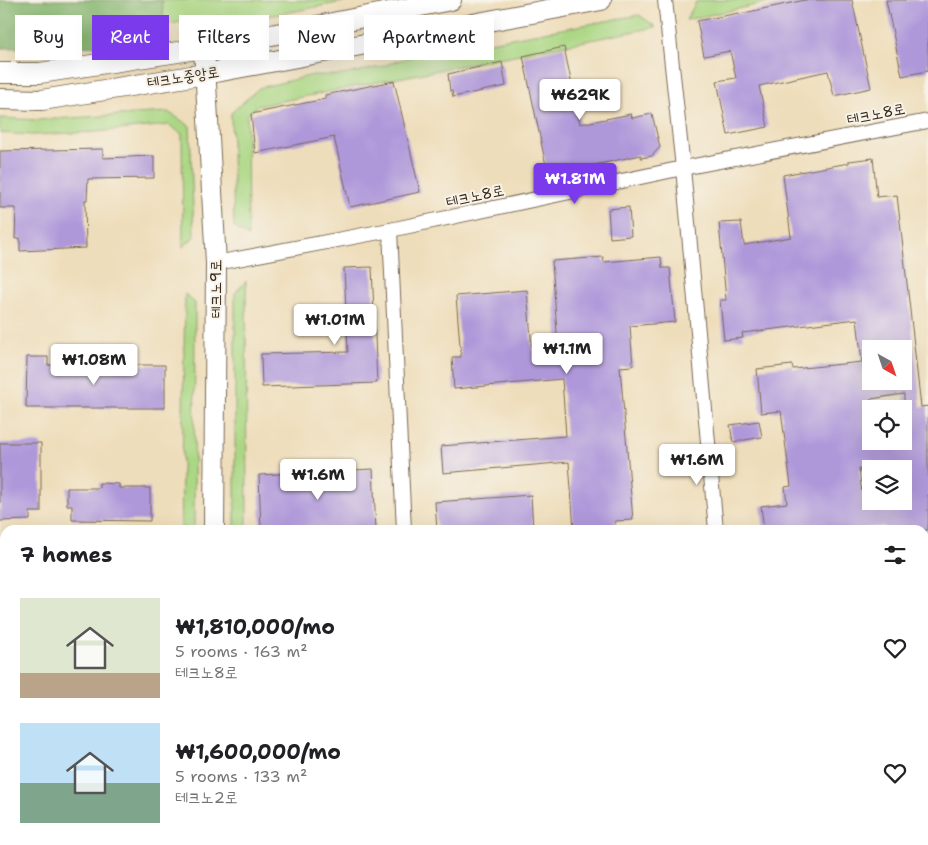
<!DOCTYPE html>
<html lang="en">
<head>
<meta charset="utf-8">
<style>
	:root { --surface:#fff; --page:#f2f2f2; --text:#202124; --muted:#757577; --accent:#7c3aed }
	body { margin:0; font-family:"Shantell Sans","Poor Story",sans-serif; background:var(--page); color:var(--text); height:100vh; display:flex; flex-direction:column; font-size:19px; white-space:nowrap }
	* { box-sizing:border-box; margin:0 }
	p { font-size:16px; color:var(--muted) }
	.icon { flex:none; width:28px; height:28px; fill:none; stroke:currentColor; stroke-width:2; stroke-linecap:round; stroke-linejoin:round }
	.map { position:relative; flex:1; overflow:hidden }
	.details { position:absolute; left:0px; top:525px; width:929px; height:320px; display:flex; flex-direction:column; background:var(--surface); border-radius:15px 15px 0 0; box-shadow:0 5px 20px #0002 }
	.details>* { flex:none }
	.hud { position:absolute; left:15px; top:15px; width:500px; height:45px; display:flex; gap:10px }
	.needle { width:32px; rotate:140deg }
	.controls { position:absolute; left:862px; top:340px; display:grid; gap:10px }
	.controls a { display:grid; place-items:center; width:50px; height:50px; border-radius:0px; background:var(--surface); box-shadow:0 5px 20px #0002; font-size:25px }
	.price { position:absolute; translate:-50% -42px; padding:0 11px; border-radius:5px; background:#fff; color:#222; font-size:16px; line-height:32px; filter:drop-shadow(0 1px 2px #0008) }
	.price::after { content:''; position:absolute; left:50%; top:30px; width:15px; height:11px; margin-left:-8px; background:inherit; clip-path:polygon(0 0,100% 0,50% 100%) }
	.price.active { background:var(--accent); color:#fff }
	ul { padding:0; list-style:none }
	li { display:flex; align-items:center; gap:15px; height:125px; padding:0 20px }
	li span { display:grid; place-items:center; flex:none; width:140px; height:100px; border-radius:0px; color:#555 }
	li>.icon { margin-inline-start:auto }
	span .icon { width:60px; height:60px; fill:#fffc; stroke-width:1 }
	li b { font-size:21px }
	h2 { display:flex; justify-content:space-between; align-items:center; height:60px; padding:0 20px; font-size:21px }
	.pill { padding:0 18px; border-radius:0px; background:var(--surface); box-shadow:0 5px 20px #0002; font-size:18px; line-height:45px }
	.pill.active { background:var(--accent); color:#fff }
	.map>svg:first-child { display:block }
</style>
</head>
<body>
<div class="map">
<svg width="928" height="845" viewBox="0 0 928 845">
	<rect width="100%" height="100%" fill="#f7f3e8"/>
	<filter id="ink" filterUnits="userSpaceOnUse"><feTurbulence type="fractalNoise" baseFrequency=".02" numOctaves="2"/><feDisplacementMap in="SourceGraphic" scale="10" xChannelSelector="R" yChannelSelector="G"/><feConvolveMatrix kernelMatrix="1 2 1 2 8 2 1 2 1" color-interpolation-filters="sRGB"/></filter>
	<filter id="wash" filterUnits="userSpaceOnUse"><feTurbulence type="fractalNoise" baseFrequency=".0096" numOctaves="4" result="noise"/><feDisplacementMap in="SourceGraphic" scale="20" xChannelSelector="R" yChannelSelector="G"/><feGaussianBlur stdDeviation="1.12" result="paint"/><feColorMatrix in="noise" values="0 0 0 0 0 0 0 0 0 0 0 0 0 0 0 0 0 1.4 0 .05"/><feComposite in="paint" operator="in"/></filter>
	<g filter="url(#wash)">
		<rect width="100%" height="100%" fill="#eeddba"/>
		<g fill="#abd784" stroke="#738051">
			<polygon points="162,0 353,0 233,23 219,16 164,25"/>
			<polygon points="707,0 779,0 686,20 696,2"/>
			<polygon points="639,15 656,27 257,106 247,115 248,237 234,227 231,113 259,88 313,75 342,75 380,67 412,56"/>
			<polygon points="168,112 190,126 194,237 183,247 182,134 169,125 96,132 33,135 0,133 0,118 38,120"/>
			<polygon points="246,281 247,530 235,530 235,293"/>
			<polygon points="185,294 195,303 194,530 181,530"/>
		</g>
		<polygon fill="#88b872" stroke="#627148" points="0,0 162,0 164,25 112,46 0,48"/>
		<g id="blocks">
			<g fill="#af98da" fill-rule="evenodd">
				<polygon points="805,0 852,0 871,88 834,96 828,71 759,86 768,127 728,135 717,81 736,78 730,51 704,56 697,21 739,13 739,14"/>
				<polygon points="886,0 928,0 928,71 902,76"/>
				<polygon points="564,47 580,124 631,114 632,118 652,114 660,147 652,156 641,158 641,155 548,175 523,56"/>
				<polygon points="502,62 506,86 453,97 452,91 450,91 448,74"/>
				<polygon points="394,81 420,192 350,207 334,137 255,153 251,114 325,99 325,95"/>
				<polygon points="103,149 103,158 154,156 154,178 88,179 87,200 85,200 86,248 20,251 20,238 15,239 16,208 0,208 0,151"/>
				<path d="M873,158L877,197L897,195L921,407L928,406V530H885L884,526L849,530H764L761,506L787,503L785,487L791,486L781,411L761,413L757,369L792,365L793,369L862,362L857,319L742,333L743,338L724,340L720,300H726L719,223L741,222L744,245L791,237L783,175L849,163V161ZM871,349H904V381H871ZM904,394V441H871V399ZM859,469H904V501H863Z"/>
				<polygon points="629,207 631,236 610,238 608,209"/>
				<polygon points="603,257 604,262 661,257 662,268 670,268 675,322 630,326 633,366 620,367 633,520 615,521 616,530 574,530 569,462 443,473 441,446 566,436 562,379 454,389 452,357 461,357 456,296 527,290 532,350 558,348 552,261"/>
				<polygon points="372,267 377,383 262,387 261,354 348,352 344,268"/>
				<polygon points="27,357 48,357 48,365 165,365 165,408 26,408"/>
				<polygon points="759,421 762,437 733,442 730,425"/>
				<polygon points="0,443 41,443 41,512 30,512 30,520 0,521"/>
				<polygon points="373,469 376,530 261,530 259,475"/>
				<polygon points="99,483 119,484 119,488 150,488 150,521 72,520 72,505 67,505 67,488 99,488"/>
				<polygon points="531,495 533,530 437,530 435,502"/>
			</g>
		</g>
	</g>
	<g filter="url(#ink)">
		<use href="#blocks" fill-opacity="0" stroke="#7a6955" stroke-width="1"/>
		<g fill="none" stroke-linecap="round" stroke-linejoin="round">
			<g stroke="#7a6955" stroke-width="16">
				<g id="street">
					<polyline points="665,0 683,168 716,530"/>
					<polyline points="390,230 404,530"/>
					<polyline points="216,263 390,230 683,168 928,121"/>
				</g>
			</g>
			<g stroke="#7a6955" stroke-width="22">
				<g id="secondary">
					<polyline points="204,48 216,263 214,530"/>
					<polyline points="0,73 40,73 204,48 451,0"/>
					<polyline points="0,99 42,100 205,74 601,0"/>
					<polyline points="0,679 5,679"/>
					<polyline points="924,680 928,680"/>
					<polyline points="214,840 214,845"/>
				</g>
			</g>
			<use href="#street" stroke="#fff" stroke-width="14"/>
			<use href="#secondary" stroke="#fff" stroke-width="20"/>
		</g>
	</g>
	<g text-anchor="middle" stroke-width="4" stroke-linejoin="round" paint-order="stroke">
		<g font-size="15" fill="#3b2a1e" stroke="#f7f3e8">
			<text transform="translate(183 77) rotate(-9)" y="5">테크노중앙로</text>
			<text transform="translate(876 114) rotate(-11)" y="5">테크노8로</text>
			<text transform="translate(475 196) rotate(-12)" y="5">테크노8로</text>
			<text transform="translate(216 289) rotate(-90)" y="5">테크노9로</text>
		</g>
	</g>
</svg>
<div class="controls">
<a><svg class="needle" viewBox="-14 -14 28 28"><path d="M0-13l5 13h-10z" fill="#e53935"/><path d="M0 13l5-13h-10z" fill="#757577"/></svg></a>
<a><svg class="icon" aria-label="locate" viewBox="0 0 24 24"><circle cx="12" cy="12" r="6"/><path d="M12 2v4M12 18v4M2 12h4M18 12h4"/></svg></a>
<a><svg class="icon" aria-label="layers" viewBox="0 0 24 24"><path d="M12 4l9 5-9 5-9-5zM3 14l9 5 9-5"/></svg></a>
</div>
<b class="price" style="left:580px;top:121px">₩629K</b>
<b class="price active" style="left:575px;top:205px">₩1.81M</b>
<b class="price" style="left:335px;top:346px">₩1.01M</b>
<b class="price" style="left:567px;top:375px">₩1.1M</b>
<b class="price" style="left:94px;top:386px">₩1.08M</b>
<b class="price" style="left:697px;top:486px">₩1.6M</b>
<b class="price" style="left:318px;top:501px">₩1.6M</b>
<div class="hud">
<a class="pill">Buy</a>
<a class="pill active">Rent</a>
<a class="pill">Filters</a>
<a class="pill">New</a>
<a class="pill">Apartment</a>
</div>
<section class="details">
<h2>7 homes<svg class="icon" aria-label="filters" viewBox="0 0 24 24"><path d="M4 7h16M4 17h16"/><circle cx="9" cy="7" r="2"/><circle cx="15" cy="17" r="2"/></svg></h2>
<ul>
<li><span style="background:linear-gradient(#dfe7d0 75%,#b9a48a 0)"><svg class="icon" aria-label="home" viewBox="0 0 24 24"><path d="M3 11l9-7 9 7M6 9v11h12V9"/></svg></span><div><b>₩1,810,000/mo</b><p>5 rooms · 163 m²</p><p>테크노8로</p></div><svg class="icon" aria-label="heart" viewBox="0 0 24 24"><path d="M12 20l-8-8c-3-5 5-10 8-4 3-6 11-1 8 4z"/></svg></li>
<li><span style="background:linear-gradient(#bfe0f5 60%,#7fa58c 0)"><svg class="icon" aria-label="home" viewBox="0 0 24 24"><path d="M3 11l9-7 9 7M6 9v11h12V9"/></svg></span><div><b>₩1,600,000/mo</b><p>5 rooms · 133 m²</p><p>테크노2로</p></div><svg class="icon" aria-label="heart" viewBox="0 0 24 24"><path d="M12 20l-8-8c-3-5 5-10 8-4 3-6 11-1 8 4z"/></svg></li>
</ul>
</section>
</div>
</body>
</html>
